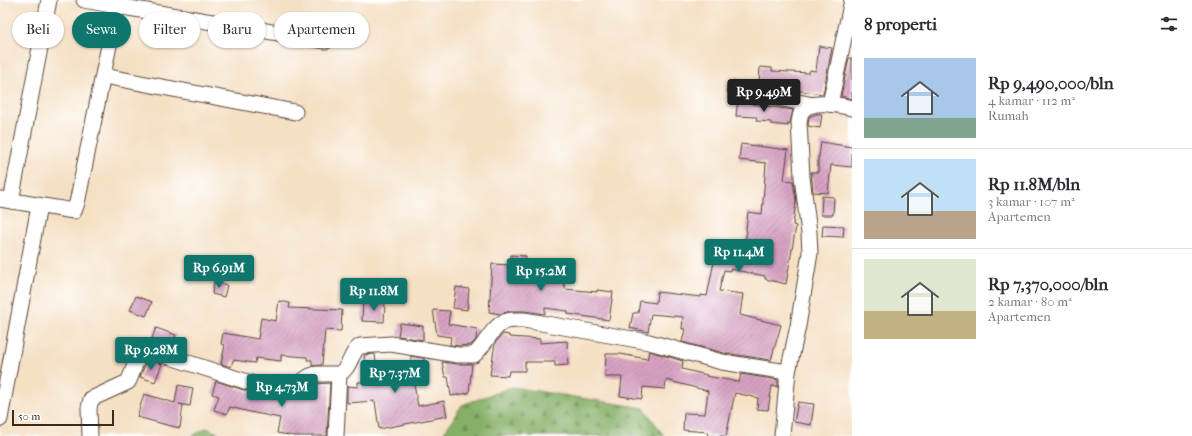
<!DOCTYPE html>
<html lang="id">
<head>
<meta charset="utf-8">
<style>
	:root { --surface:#fff; --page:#f7f7f7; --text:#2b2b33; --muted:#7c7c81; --line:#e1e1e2; --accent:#0f766e }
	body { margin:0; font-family:"IM FELL French Canon",serif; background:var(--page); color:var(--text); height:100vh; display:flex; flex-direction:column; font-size:15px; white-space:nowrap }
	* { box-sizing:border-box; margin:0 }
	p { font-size:13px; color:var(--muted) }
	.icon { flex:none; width:22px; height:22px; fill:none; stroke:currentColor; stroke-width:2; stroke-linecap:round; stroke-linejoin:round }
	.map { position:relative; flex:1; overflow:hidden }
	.side { display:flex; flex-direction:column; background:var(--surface); width:340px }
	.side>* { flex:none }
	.hud { position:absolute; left:12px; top:12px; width:380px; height:36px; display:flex; gap:8px }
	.scale { position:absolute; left:12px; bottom:10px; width:102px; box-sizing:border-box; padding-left:4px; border:2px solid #3b2a1e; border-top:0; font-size:11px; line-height:14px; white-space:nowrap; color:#3b2a1e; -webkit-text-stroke:3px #fff; paint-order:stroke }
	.price { position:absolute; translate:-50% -34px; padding:0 9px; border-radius:4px; background:var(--accent); color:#fff; font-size:13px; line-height:26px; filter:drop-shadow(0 1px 2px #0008) }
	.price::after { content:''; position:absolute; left:50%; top:24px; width:12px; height:9px; margin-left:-6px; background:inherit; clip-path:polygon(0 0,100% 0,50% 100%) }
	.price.selected { background:#222; color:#fff }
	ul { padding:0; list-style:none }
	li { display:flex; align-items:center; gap:12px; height:100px; padding:0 12px }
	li+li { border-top:1px solid var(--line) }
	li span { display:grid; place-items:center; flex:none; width:112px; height:80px; border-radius:0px; color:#555 }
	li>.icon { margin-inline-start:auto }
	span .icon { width:48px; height:48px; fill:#fffc; stroke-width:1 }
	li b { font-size:17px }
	h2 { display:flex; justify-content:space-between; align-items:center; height:48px; padding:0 12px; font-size:17px }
	.pill { padding:0 14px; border-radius:18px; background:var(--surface); box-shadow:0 1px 3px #0004; font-size:14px; line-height:36px }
	.pill.selected { background:var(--accent); color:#fff }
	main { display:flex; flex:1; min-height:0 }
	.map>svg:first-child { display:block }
</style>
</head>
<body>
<main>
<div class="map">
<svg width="852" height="436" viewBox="0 0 852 436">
	<defs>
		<pattern id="forest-firs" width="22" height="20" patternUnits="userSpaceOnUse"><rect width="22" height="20" fill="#86b067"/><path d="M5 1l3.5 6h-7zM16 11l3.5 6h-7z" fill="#6f8f54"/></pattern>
		<pattern id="building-hatch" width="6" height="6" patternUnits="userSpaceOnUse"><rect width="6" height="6" fill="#d7a2c2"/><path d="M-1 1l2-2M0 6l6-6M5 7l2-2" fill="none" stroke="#b0849d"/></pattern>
	</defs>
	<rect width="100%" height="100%" fill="#fff"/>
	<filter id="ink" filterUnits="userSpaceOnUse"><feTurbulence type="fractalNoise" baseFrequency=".025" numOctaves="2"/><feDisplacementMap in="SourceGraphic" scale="8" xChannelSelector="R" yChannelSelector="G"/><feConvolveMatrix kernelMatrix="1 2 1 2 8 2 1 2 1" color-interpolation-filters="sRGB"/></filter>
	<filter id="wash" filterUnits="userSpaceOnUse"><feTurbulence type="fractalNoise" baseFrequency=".012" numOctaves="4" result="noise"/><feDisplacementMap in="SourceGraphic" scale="16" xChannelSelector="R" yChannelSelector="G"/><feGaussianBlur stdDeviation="0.9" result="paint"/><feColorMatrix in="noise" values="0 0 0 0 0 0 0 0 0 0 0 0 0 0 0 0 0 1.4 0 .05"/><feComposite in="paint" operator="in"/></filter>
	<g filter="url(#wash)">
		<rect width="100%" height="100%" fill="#f5e0c4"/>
		<g fill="url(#forest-firs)" stroke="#606d42">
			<polygon points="512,387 644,408 664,436 442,436 462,405"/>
			<polygon points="206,428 225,436 192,436"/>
		</g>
		<g id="blocks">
			<g fill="url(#building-hatch)">
				<polygon points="819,46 832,48 823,94 777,88 759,85 760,67 772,68 772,71 809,73 810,70 816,71"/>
				<polygon points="849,58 852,58 852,99 841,96"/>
				<polygon points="738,99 752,102 752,104 793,110 790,124 788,123 788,126 771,124 771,122 756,121 757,117 736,116"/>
				<polygon points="816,114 822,114 820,128 808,126 809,117"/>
				<polygon points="821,142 852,147 852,167 831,165 828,193 813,192 811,172 818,172 818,157 819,157"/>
				<polygon points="741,144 788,150 784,180 793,181 796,201 793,225 796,226 786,284 765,279 765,276 730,269 730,271 724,270 719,291 743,294 740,315 781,325 771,360 724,353 682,342 685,329 682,329 683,317 651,314 648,332 630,328 633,313 638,313 640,301 656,303 657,292 701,297 701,295 707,296 717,247 743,252 747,231 746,230 748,212 762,214 766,163 739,160"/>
				<polygon points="822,196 834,197 833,215 821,215"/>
				<polygon points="823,225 844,226 843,237 822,236"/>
				<polygon points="511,255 526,256 525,264 553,268 552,283 565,285 565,289 597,292 597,290 613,292 609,320 568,314 568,311 545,308 545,314 524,311 509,311 500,314 489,312 492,264 511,265"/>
				<polygon points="214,282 227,285 224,297 212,294"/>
				<polygon points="456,287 469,289 467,310 453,308"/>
				<polygon points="136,296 152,302 146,316 130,310"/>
				<polygon points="279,301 290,303 289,308 342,310 341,331 325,330 322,365 312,366 312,360 307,360 307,357 281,355 281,361 256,358 255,363 233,360 231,367 221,364 225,345 221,344 223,333 258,339 261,318 276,321"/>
				<polygon points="363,302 385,303 384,322 362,321"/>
				<polygon points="433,310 450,311 448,324 477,329 476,340 471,345 459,346 450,345 451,337 437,335"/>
				<polygon points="400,323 423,326 423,340 398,336"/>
				<polygon points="156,328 176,335 171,348 161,344 150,343"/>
				<polygon points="503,334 509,335 509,337 540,339 540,343 567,341 568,365 555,366 555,362 525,362 525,371 509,371 508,376 490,375 495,343"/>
				<polygon points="649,351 683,361 682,369 707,375 706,376 739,382 741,374 778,380 778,387 772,386 768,410 757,409 758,398 735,393 726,436 707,436 708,432 683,430 684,413 705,414 708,391 666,380 665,389 643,387 642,399 620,396 622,377 605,377 606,354 620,354 647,359"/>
				<polygon points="375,354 377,371 411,368 411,356 424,358 424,379 413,379 418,406 444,401 447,416 379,429 375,401 347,403 347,386 358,387 358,382 366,382 364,355"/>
				<polygon points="147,362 156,362 162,364 155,382 140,377 145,365"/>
				<polygon points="442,362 457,364 472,364 469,393 451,396 448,377 445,377"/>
				<polygon points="216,381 250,392 249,395 274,399 274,398 290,396 307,398 309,387 314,384 330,383 327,436 294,436 277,433 280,418 250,412 230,407 227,414 214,410 219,396 212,394"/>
				<polygon points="178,385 193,388 190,406 179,404 183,405 180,428 167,425 137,417 144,394 175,403"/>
				<polygon points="798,402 814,404 811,425 794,422"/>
			</g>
		</g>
	</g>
	<g filter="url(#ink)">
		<use href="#blocks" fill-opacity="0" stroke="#574537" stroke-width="1"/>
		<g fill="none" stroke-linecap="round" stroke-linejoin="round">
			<g stroke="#574537" stroke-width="17">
				<g id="street">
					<polyline points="117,6 326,41"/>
					<polyline points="104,76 295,112"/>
					<polyline points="735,89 813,105"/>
					<polyline points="830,104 852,0"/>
					<polyline points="0,199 74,211 77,203 117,6 84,0"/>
					<polyline points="11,201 49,0"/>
					<polyline points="0,419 39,206"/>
					<path d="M90,436L89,408L91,399L128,382C137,366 133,349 158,353L266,388L277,389L295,386L310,376L316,374H339C348,369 349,361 354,353C355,350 358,348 360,346L391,344L458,355H474C485,346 490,330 502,323C508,319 517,320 524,320L649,342L722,362L788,372"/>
					<polyline points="336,436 339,374"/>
					<path d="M782,436L788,372L798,326L810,253L809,233L802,177L799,122C800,119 800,115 801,113C809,98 839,105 852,108"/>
				</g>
			</g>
			<use href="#street" stroke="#fff" stroke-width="15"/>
		</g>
	</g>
</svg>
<div class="scale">50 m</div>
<b class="price selected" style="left:764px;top:113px">Rp 9.49M</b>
<b class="price" style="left:739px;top:273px">Rp 11.4M</b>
<b class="price" style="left:219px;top:289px">Rp 6.91M</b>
<b class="price" style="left:541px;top:292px">Rp 15.2M</b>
<b class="price" style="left:374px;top:312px">Rp 11.8M</b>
<b class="price" style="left:151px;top:371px">Rp 9.28M</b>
<b class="price" style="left:395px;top:394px">Rp 7.37M</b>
<b class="price" style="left:282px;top:408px">Rp 4.73M</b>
<div class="hud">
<a class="pill">Beli</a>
<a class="pill selected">Sewa</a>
<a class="pill">Filter</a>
<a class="pill">Baru</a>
<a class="pill">Apartemen</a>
</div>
</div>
<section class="side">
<h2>8 properti<svg class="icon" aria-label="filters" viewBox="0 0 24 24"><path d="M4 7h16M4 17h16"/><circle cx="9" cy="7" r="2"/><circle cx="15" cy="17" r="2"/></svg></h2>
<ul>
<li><span style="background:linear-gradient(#a9c7e8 75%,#7fa58c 0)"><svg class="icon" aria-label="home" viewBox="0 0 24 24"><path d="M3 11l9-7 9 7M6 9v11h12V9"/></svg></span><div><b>Rp 9,490,000/bln</b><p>4 kamar · 112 m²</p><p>Rumah</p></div></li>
<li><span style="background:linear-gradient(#bfe0f5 65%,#b9a48a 0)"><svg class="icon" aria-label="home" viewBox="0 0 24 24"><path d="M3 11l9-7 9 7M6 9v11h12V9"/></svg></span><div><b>Rp 11.8M/bln</b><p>3 kamar · 107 m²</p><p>Apartemen</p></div></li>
<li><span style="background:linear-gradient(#dfe7d0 65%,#c2b280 0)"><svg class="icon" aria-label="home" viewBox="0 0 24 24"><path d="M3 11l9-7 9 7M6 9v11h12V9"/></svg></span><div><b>Rp 7,370,000/bln</b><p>2 kamar · 80 m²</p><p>Apartemen</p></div></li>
</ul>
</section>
</main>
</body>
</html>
